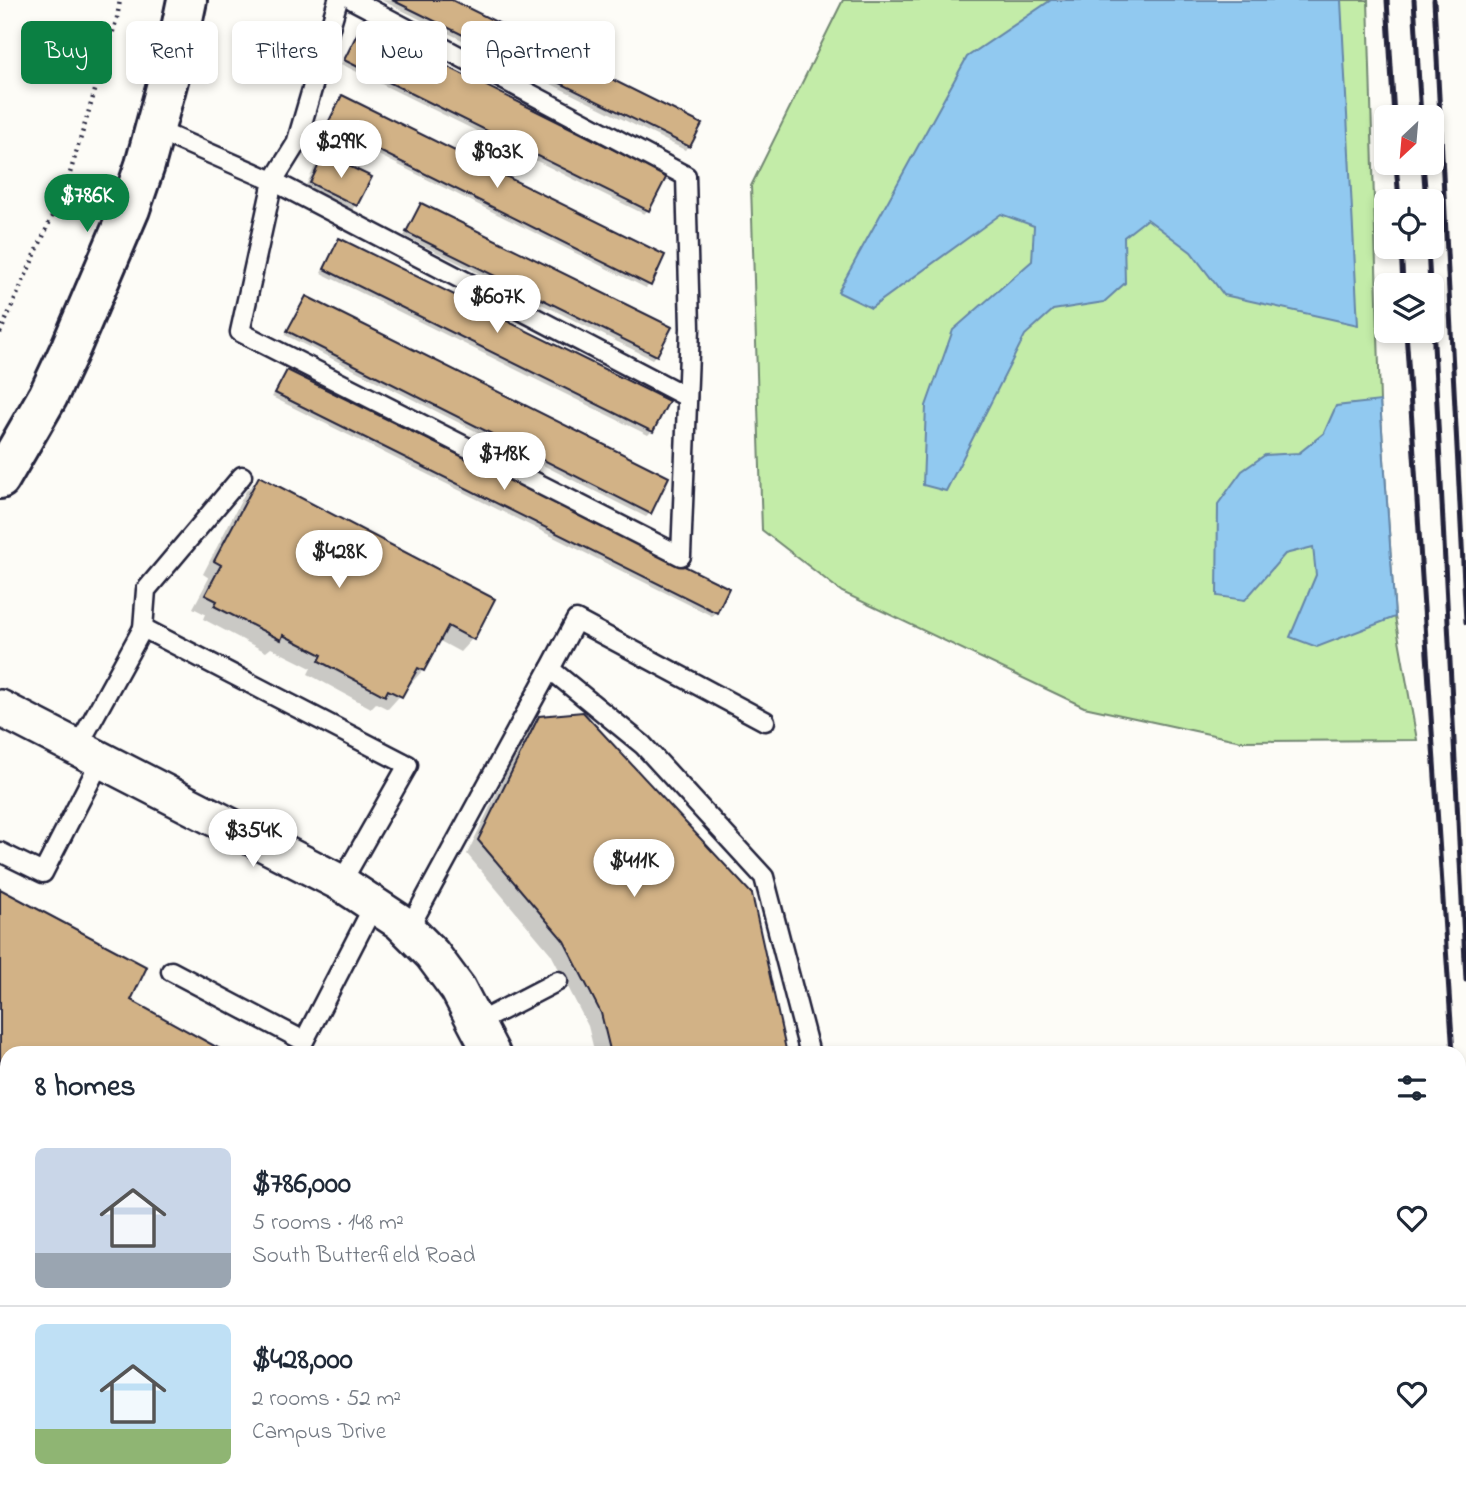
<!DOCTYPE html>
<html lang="en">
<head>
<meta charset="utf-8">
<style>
	:root { --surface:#fff; --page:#f6f6f7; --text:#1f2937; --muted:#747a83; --line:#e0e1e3; --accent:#0b8043 }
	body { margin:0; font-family:"Indie Flower",sans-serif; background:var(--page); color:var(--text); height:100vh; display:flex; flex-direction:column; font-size:26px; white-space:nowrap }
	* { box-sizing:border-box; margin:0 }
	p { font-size:23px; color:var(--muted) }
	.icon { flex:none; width:38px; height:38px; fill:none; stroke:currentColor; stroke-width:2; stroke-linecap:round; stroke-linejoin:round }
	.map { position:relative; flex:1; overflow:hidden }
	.sheet { position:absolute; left:0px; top:1046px; width:1466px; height:450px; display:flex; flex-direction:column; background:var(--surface); border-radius:21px 21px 0 0; box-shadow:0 4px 10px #0003 }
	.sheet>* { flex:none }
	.guide { position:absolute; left:21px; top:21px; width:700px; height:63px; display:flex; gap:14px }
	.needle { width:46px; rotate:206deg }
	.controls { position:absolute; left:1374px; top:105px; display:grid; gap:14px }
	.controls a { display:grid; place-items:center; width:70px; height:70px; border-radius:10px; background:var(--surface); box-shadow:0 4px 10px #0003; font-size:35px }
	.price { position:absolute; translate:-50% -60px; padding:0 16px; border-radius:24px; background:#fff; color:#222; font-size:23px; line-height:46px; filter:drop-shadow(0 2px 4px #0008) }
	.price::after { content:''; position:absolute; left:50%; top:42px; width:21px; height:16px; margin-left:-10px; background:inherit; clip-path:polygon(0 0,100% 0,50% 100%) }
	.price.on { background:var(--accent); color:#fff }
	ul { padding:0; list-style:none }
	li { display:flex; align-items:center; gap:21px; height:175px; padding:0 35px }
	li+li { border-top:2px solid var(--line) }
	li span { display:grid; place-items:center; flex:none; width:196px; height:140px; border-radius:10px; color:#555 }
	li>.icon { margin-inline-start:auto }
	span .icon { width:84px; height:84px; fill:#fffc; stroke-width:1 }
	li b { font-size:30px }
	h2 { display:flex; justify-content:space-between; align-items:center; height:84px; padding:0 35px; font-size:30px }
	.chip { padding:0 24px; border-radius:10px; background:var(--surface); box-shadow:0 4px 10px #0003; font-size:24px; line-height:63px }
	.chip.on { background:var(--accent); color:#fff }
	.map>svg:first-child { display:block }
</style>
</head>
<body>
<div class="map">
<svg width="1466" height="1496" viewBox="0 0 1466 1496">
	<rect width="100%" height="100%" fill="#fdfcf7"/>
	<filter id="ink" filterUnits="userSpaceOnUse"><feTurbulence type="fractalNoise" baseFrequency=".0143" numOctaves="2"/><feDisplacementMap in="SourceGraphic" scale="14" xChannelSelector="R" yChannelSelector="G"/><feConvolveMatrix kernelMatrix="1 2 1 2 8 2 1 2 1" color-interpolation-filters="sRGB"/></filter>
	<g filter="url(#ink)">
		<polygon fill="#c3eca8" stroke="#728772" stroke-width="2" points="843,0 1368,0 1380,401 1395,617 1417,740 1241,741 1084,707 842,592 762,530 751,186"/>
		<g fill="#91c9f0" stroke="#6586a8" stroke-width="2">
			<polygon points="1051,0 1341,0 1358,325 1224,295 1191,252 1147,219 1124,237 1125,283 1104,302 1053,310 1025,335 946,491 923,485 926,406 953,330 1032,261 1034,226 1001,214 871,308 838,292 967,57"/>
			<polygon points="1380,401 1395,617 1317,647 1290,637 1316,575 1313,547 1285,554 1245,600 1217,596 1218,504 1242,471 1265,455 1299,453 1324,433 1336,406"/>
			<polygon points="1261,1489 1371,1489 1371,1496 1258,1496"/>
		</g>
		<g fill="#0003">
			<polygon points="381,0 448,0 689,146 685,150"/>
			<polygon points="362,27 648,210 644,214 341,64"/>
			<polygon points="343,97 649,285 646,288 324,128"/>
			<polygon points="325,156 356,205 348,214 303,192 316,164"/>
			<polygon points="421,205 656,355 652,359 404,236"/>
			<polygon points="336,244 652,431 648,435 321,273"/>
			<polygon points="306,298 650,513 646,517 285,335"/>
			<polygon points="284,376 716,612 712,616 272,397"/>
			<polygon points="259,478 472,639 460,652 438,640 423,670 388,709 376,703 371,708 308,674 311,668 271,648 266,652 203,619 205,614 193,608 209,578 203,574 246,491"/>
			<polygon points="540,717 785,1054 595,1054 588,1026 551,954 467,854 527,731"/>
			<polygon points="0,892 128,1001 7,1054 7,1149 0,1146"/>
			<polygon points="164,1489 220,1489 215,1496 173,1496"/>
		</g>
		<g fill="#d2b286" stroke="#22223b" stroke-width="2">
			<polygon points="392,0 452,0 702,124 690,147"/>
			<polygon points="362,24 667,176 649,211 344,60"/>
			<polygon points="342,95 665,255 651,286 327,125"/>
			<polygon points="324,154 372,177 357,206 310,183"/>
			<polygon points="421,203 672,327 657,356 406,232"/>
			<polygon points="339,238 669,401 653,432 324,269"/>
			<polygon points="306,296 669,477 651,514 287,331"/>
			<polygon points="287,370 729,588 717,613 275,393"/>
			<polygon points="259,476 495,599 474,640 448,626 424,671 418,668 402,697 388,690 385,696 319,661 322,655 283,635 281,640 214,606 217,601 205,595 221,565 214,561"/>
			<polygon points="583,712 752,894 787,1054 611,1054 601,1013 564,941 478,840 539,716"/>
			<polygon points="0,889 147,967 131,1000 229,1054 7,1054 7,1131 0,1127"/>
			<polygon points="0,1467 7,1472 7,1489 29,1489 38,1496 0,1496"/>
			<polygon points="194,1489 223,1489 217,1496 203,1496"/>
			<polygon points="594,1489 784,1489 780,1492 783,1496 590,1496"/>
		</g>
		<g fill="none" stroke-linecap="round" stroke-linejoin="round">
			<g stroke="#22223b" stroke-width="23">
				<g id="service">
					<polyline points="338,0 296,144 273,181 687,397"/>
					<polyline points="154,129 273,181 240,332 681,556 690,328 686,176 353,0"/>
					<polyline points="143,628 146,590 242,476"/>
					<polyline points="550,669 576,620 765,721"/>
					<polyline points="77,748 143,628 408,765 341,883"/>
					<polyline points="0,852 43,873 101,760"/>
					<polyline points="408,930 550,669 643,745 764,877 810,1054"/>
					<polyline points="171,971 304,1041 374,905"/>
					<polyline points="477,1023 558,981"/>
					<polyline points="0,1437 7,1443"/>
					<polyline points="68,1489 77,1496"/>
					<polyline points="380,1489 389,1496"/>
					<polyline points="535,1496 540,1489"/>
					<polyline points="829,1496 832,1489"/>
				</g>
			</g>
			<g stroke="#22223b" stroke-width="40">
				<g id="minor">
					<polyline points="0,708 341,883 400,922 432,954 458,989 492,1054"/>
					<polyline points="347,1496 352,1489"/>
				</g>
			</g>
			<g stroke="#22223b" stroke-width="44">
				<polyline id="secondary" points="0,479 48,396 71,347 130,209 145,165 178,43 187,0"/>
			</g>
			<polyline stroke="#22223b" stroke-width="4.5" stroke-dasharray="2 5" stroke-linecap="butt" points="0,333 67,183 117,18 120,0"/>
			<use href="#service" stroke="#fdfcf7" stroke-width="18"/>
			<use href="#minor" stroke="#fdfcf7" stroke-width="35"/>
			<use href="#secondary" stroke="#fdfcf7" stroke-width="38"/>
			<g stroke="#22223b" stroke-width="5">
				<polyline points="1387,0 1394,117"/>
				<polyline points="1414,0 1421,117"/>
				<polyline points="1434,0 1466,622"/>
				<polyline points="1396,163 1399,201"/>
				<polyline points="1423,163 1426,201"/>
				<polyline points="1401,247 1403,285"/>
				<polyline points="1428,247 1430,285"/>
				<polyline points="1432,304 1466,980"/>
				<polyline points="1406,331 1453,1054"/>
				<polyline points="1460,1163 1466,1280"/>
			</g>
		</g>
	</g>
</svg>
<div class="controls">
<a><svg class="needle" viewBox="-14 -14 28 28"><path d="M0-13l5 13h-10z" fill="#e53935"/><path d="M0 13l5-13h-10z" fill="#747a83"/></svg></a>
<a><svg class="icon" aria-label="locate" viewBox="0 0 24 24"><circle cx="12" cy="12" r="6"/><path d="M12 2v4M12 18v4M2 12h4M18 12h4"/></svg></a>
<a><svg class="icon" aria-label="layers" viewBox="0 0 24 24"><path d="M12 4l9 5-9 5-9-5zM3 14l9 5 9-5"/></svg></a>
</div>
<b class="price" style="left:341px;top:180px">$299K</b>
<b class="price" style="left:497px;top:190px">$903K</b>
<b class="price on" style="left:87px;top:234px">$786K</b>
<b class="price" style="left:497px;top:335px">$607K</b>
<b class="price" style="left:504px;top:492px">$718K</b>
<b class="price" style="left:339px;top:590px">$428K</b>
<b class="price" style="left:253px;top:869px">$354K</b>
<b class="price" style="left:634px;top:899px">$411K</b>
<div class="guide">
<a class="chip on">Buy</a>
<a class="chip">Rent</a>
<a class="chip">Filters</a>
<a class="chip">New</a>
<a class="chip">Apartment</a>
</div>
<section class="sheet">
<h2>8 homes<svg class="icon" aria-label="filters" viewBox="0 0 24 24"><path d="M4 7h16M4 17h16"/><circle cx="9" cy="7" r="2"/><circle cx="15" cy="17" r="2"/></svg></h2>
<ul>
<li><span style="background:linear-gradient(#c9d6e8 75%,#9aa5b1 0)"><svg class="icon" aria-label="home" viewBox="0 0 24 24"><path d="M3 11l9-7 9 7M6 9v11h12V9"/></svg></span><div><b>$786,000</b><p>5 rooms · 148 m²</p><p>South Butterfield Road</p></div><svg class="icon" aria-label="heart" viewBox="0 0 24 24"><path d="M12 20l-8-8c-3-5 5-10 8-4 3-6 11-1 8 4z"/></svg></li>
<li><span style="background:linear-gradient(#bfe0f5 75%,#8fb573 0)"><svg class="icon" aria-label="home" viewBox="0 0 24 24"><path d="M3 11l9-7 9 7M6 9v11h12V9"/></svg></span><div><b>$428,000</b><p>2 rooms · 52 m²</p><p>Campus Drive</p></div><svg class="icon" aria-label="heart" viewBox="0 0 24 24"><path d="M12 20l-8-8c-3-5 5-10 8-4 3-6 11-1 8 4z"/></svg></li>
</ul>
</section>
</div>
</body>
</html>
